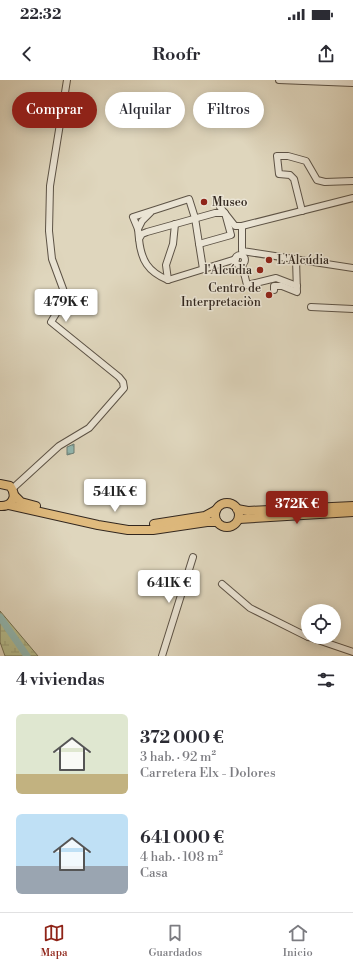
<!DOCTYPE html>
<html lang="es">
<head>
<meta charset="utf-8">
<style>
	:root { --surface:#fff; --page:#f7f7f7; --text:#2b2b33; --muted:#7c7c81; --line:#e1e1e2; --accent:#8f2418 }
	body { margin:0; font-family:"Libre Bodoni",serif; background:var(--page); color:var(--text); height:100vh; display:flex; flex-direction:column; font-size:15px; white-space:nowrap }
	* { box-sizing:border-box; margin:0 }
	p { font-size:13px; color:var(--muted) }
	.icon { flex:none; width:22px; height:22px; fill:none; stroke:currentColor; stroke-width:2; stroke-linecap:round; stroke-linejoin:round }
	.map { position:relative; height:576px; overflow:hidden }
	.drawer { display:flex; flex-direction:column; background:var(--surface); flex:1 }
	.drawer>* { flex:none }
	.top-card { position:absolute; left:12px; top:12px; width:329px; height:36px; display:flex; gap:8px }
	.fabs { position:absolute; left:301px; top:524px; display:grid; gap:8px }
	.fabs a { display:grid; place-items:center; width:40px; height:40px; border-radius:50%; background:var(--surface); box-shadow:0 2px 10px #0003; font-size:20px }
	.price { position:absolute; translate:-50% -34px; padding:0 9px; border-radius:4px; background:#fff; color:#222; font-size:13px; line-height:26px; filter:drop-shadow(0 1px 2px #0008) }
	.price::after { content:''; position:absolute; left:50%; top:24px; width:12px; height:9px; margin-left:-6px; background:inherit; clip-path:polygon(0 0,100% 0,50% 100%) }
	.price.active { background:var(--accent); color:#fff }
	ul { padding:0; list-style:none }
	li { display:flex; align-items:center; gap:12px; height:100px; padding:0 16px }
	li span { display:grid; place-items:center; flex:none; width:112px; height:80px; border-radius:6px; color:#555 }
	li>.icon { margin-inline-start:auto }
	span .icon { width:48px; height:48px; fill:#fffc; stroke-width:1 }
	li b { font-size:17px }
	h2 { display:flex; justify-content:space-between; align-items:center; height:48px; padding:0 16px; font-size:17px }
	.tag { padding:0 14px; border-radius:18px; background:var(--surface); box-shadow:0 2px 10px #0003; font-size:14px; line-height:36px }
	.tag.active { background:var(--accent); color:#fff }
	.status { display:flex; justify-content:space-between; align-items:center; height:28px; padding:0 20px; background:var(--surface); direction:ltr }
	.status svg { height:11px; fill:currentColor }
	header { display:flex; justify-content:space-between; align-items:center; height:52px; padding:0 16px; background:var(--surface); font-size:18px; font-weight:600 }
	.dock { display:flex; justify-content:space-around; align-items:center; height:56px; border-top:1px solid var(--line); background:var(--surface); font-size:11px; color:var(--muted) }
	.dock a { display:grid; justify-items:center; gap:2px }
	.dock .active { color:var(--accent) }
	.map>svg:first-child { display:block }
</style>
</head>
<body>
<div class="status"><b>22:32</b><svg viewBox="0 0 49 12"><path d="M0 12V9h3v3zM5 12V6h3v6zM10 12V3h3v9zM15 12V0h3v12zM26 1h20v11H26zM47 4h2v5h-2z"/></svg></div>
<header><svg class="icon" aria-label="back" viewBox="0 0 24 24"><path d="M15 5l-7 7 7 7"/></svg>Roofr<svg class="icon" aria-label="share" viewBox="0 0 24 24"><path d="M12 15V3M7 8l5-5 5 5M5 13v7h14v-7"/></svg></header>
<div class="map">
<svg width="353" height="576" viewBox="0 0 353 576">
	<defs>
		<pattern id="wetland-marsh" width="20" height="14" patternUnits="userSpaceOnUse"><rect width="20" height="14" fill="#b6bd8e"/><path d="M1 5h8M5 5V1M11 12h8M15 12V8" fill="none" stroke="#9da27a"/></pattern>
		<pattern id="water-waves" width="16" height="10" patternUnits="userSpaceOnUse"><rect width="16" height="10" fill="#93b9b2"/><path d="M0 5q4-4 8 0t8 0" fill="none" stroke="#799690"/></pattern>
	</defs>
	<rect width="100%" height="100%" fill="#dfd6bd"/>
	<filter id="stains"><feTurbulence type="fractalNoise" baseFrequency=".005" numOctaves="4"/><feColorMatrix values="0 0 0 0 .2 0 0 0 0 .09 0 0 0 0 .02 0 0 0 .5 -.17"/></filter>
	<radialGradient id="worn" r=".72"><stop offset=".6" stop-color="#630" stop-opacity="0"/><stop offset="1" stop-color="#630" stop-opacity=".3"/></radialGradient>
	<polygon fill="url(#wetland-marsh)" stroke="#747256" points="0,531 38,576 5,576 0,562"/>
	<polygon fill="url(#water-waves)" stroke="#6c7f77" points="74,364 74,373 67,375 67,367"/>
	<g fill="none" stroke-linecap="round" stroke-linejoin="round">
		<polyline stroke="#93b9b2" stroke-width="7" points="0,537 27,576"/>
		<g stroke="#5d5346" stroke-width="8">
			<g id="minor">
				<polyline points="279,0 353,3"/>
				<polyline points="220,127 235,146 242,146 242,171 353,188"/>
				<polyline points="302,131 294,99 290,95 279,94 277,76 288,76 306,81 317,100 325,102 353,101"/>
				<polyline points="242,146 353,118"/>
				<polyline points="138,149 142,141 150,133"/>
				<polyline points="139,159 138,149 133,137 189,119 195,138 203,189"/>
				<path d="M199,164L231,155L225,133H215L147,152L142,154L139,159C141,180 148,192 168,200L236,179"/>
				<circle cx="240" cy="180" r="5"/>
				<polyline points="242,185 247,205 276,198 297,206"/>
				<polyline points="168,200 166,185 173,164 175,144"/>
				<polyline points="274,210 274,206 282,206 297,212 296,179"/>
				<polyline points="311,227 353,229"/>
				<polyline points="12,409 59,366 89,348 124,308 123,302 119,297 51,242 66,217 52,179 49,151 50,106 67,0"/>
				<polyline points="222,504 250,528 308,557"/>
				<polyline points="309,557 353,572"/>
				<polyline points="162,576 193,477"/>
			</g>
		</g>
		<g stroke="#32271f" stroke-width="10">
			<g id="major">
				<path d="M0,404L10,406C18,416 12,427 0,426"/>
				<polyline points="14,415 21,422 36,426"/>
				<circle cx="227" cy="435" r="12"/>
				<polyline points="9,425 98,445 128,450 153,450 207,442 217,442"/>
				<polyline points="237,429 248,431 353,426"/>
				<polyline points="239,439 353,432"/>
				<polyline points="154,444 205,436 216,430"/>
			</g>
		</g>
		<use href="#minor" stroke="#eae4d4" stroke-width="6"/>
		<use href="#major" stroke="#e0bb7e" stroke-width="8"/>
	</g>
	<g fill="#8f2418" stroke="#eae4d4" stroke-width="1.5">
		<circle cx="204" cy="122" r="4"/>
		<circle cx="269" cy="180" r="4"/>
		<circle cx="260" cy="190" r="4"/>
		<circle cx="269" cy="215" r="4"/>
	</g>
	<g text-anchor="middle" stroke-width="3" stroke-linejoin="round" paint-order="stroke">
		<g font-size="12" fill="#32271f" stroke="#eae4d4" text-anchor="start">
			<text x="212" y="126">Museo</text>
			<text x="277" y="184">L'Alcúdia</text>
			<text x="252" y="194" text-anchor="end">l'Alcúdia</text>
			<text x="261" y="212" text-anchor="end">Centro de<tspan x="261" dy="14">Interpretaciòn</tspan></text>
		</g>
	</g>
	<rect width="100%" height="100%" filter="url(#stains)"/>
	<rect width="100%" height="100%" fill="url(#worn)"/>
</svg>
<div class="fabs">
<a><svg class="icon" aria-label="locate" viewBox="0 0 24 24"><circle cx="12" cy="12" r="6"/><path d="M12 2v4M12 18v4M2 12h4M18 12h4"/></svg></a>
</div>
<b class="price" style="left:66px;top:243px">479K €</b>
<b class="price" style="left:115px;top:433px">541K €</b>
<b class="price active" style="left:297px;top:445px">372K €</b>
<b class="price" style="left:169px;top:524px">641K €</b>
<div class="top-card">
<a class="tag active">Comprar</a>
<a class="tag">Alquilar</a>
<a class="tag">Filtros</a>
</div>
</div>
<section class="drawer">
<h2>4 viviendas<svg class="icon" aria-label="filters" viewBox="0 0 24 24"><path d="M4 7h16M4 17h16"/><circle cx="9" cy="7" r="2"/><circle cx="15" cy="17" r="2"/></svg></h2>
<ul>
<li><span style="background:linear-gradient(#dfe7d0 75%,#c2b280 0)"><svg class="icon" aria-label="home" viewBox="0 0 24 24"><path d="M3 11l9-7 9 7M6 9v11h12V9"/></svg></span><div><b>372 000 €</b><p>3 hab. · 92 m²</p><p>Carretera Elx - Dolores</p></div></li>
<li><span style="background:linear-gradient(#bfe0f5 65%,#9aa5b1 0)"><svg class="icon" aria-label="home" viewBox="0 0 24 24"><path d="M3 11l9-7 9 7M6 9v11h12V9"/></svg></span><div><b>641 000 €</b><p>4 hab. · 108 m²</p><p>Casa</p></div></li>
</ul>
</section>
<nav class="dock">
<a class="active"><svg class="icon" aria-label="map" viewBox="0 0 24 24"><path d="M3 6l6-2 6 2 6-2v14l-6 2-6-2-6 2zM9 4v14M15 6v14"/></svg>Mapa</a>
<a><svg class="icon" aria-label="saved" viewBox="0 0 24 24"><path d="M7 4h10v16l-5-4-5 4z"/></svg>Guardados</a>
<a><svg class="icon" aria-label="home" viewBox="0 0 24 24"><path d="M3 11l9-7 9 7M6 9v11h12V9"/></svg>Inicio</a>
</nav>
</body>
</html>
